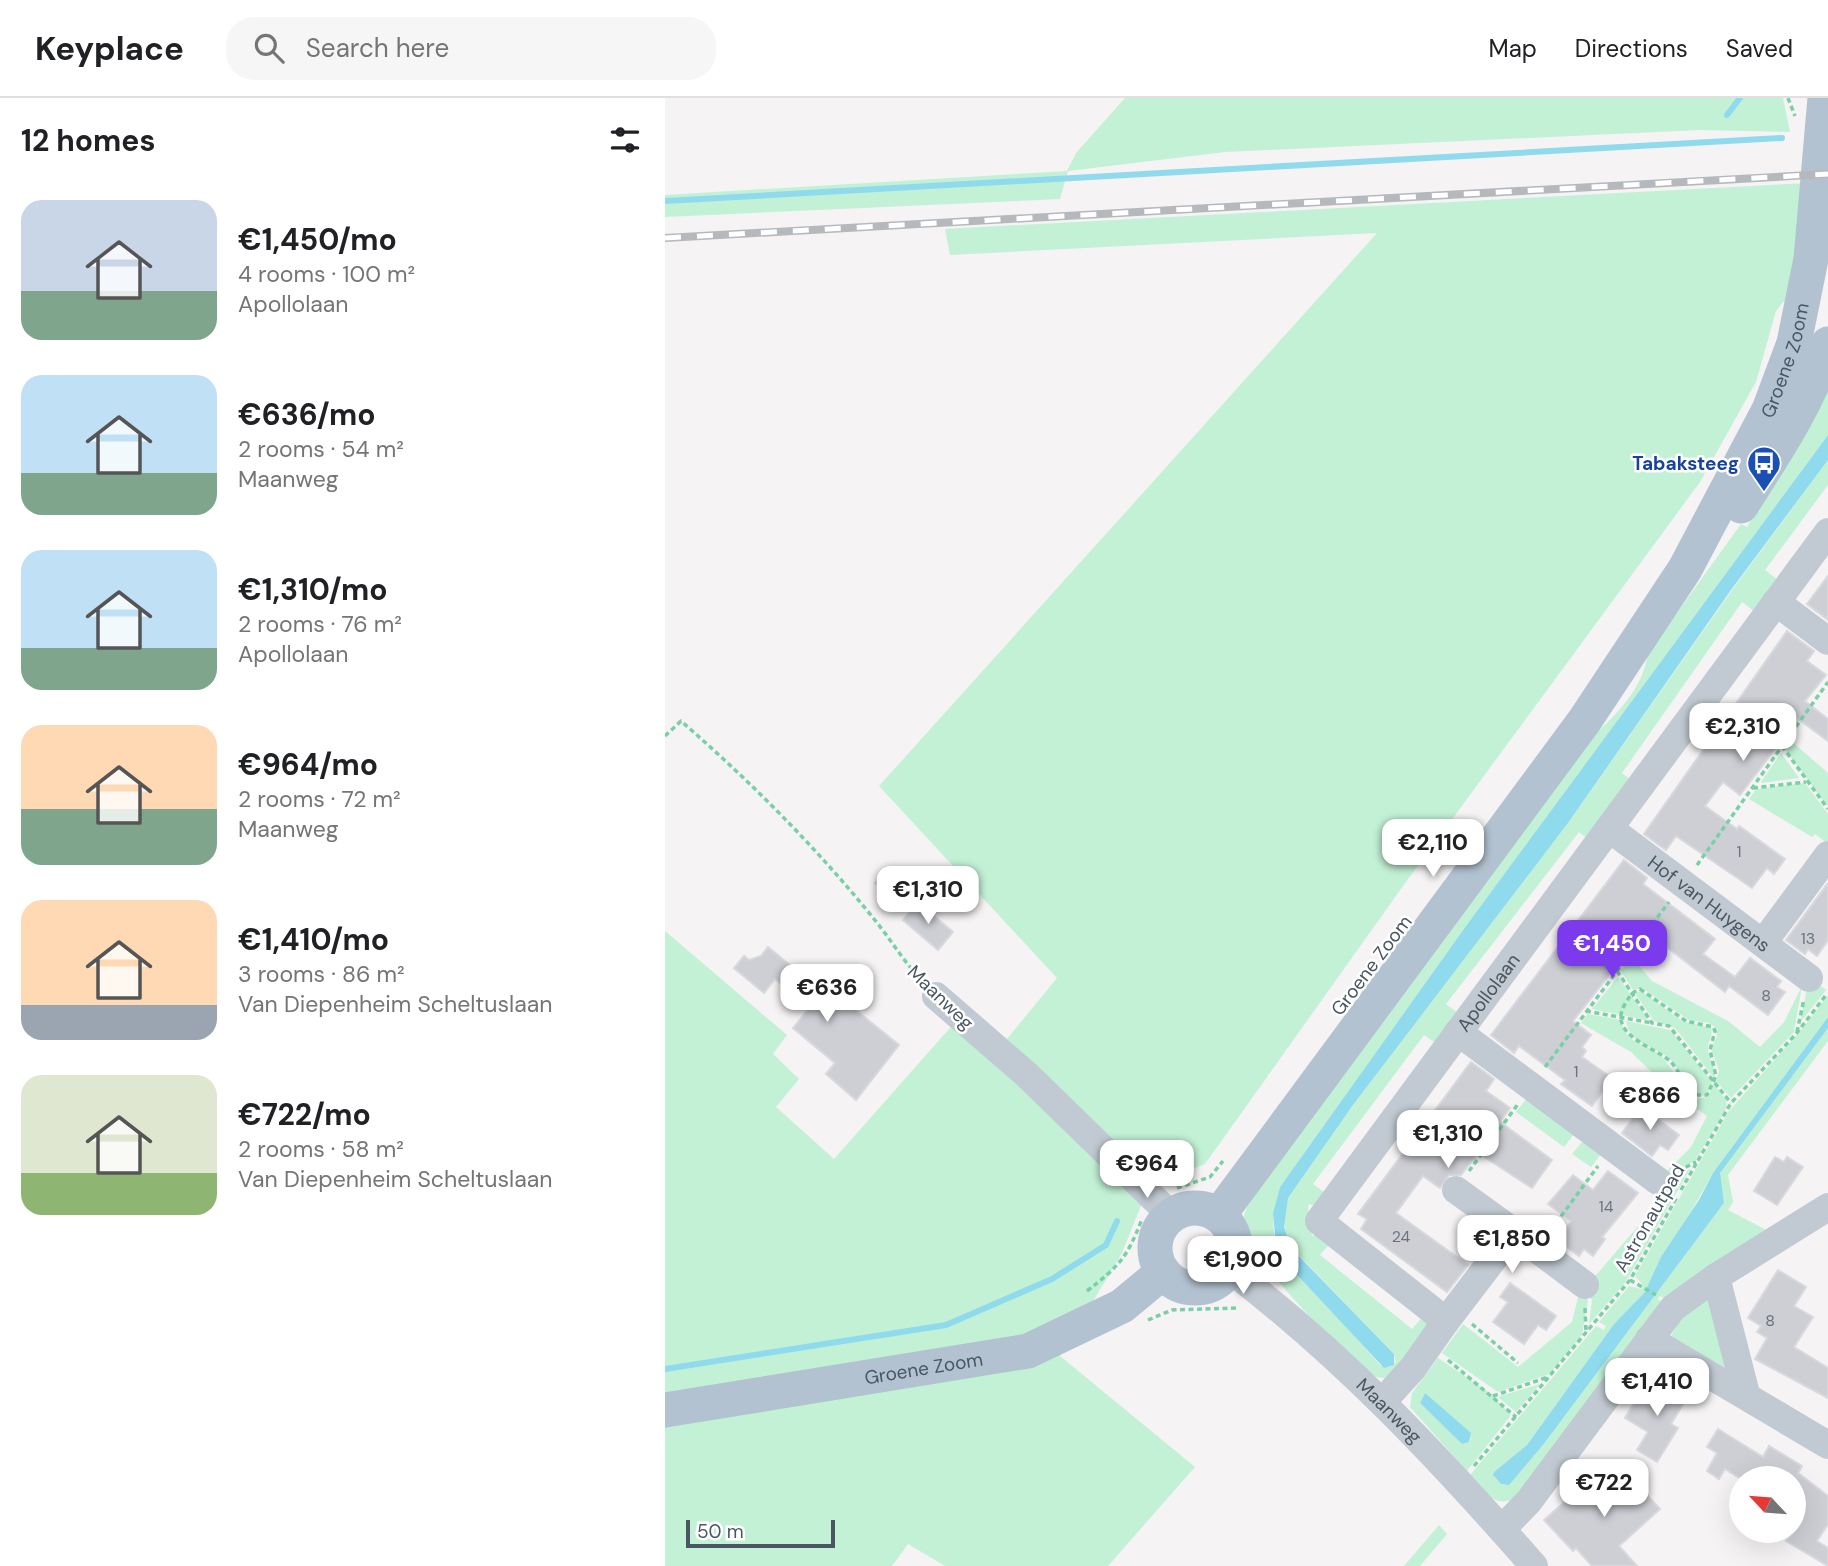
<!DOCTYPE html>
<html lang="en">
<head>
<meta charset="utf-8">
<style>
	:root { --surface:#fff; --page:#f6f6f6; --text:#202124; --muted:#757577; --line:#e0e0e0; --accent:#7c3aed }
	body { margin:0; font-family:"DM Sans",sans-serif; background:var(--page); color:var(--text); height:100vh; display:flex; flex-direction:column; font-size:26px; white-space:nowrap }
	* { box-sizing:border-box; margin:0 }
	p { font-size:23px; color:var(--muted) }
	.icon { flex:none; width:38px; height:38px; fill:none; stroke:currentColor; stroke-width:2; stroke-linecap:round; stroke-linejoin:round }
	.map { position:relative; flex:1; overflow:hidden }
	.panel { display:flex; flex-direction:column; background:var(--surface); width:665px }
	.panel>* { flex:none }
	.needle { width:46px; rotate:296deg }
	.buttons { position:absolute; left:1064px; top:1368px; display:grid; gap:14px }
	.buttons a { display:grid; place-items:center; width:77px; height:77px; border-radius:50%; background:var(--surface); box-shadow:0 7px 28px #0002; font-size:35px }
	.scale { position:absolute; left:21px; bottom:18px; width:149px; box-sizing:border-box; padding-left:7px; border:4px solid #4a5661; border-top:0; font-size:19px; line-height:24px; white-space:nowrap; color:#4a5661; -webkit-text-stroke:5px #fff; paint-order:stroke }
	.price { position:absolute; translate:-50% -60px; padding:0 16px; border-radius:14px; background:#fff; color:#222; font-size:23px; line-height:46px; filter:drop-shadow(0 2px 4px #0008) }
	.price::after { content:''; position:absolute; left:50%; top:42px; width:21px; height:16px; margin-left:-10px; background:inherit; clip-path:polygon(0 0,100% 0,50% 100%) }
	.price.current { background:var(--accent); color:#fff }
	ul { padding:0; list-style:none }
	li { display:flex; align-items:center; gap:21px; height:175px; padding:0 21px }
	li span { display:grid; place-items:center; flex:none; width:196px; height:140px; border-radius:21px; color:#555 }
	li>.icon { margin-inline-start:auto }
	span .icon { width:84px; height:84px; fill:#fffc; stroke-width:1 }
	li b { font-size:30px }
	h2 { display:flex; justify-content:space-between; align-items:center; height:84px; padding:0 21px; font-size:30px }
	header { display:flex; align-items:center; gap:42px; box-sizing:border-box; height:98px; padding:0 35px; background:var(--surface); border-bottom:2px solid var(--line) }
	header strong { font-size:33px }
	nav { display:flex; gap:38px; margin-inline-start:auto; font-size:24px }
	.search { width:490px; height:63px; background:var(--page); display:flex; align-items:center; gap:18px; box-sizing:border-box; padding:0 24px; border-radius:28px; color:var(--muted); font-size:26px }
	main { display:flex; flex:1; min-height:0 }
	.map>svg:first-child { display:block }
</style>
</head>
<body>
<header>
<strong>Keyplace</strong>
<div class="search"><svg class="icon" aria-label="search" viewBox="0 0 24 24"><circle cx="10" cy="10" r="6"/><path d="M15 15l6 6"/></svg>Search here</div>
<nav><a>Map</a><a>Directions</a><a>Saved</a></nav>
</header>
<main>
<section class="panel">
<h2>12 homes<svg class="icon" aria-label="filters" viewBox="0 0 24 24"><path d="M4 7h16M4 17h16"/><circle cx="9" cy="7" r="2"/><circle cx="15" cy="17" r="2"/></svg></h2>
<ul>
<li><span style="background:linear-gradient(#c9d6e8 65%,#7fa58c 0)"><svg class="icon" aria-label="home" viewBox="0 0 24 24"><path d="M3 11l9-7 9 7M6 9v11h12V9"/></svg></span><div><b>€1,450/mo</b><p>4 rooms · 100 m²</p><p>Apollolaan</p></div></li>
<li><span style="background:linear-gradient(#bfe0f5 70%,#7fa58c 0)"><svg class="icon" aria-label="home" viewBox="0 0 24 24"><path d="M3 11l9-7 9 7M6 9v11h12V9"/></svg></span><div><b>€636/mo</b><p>2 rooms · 54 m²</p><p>Maanweg</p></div></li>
<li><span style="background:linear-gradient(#bfe0f5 70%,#7fa58c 0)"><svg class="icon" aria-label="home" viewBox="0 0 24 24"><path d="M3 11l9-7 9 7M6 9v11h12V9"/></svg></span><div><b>€1,310/mo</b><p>2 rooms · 76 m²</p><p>Apollolaan</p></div></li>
<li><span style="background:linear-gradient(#ffd9b3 60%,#7fa58c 0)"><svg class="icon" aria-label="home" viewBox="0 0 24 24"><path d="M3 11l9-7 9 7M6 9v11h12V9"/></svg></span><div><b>€964/mo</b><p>2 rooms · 72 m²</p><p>Maanweg</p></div></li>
<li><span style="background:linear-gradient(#ffd9b3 75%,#9aa5b1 0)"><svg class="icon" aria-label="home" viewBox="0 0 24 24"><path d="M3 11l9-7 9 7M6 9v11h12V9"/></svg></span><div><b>€1,410/mo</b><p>3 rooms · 86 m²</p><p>Van Diepenheim Scheltuslaan</p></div></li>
<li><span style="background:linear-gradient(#dfe7d0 70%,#8fb573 0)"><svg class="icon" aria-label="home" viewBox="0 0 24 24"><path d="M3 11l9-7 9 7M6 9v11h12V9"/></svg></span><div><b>€722/mo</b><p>2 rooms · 58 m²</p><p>Van Diepenheim Scheltuslaan</p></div></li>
</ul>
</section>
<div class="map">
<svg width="1163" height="1468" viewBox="0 0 1163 1468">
	<rect width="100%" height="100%" fill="#f5f3f3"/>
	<g fill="#c3f1d5" fill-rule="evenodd">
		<polygon points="460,0 1118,0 1125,34 1035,32 560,54 403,73 395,101 0,119 0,97 402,73 411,55"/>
		<polygon points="1141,85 1142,112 1120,202 1111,213 1091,284 1035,384 738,788 540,1066 490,1086 342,941 392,880 214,688 712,135 285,157 280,131"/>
		<path d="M1163,294V337L801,828L615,1089C608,1111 604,1134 616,1155L716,1268H727L731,1264L729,1256L626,1149L618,1124L623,1100L688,1007L903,725L1067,492L1163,362V387L1100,472L1117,485L1093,516L1077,504L957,675L974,688L931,747L914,734L781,906L798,919L776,949L759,937L648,1086L663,1097L656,1110L644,1106L643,1109L647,1138L658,1133L667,1143L655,1157L747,1231L759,1217L757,1215L762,1221C764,1238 753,1249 743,1263C735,1273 726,1283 712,1279C694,1274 623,1196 609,1178L596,1179C576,1161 572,1133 582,1109L647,1006L918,646C947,622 978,593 983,555L1076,426L1082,429Z"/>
		<polygon points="1125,642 1163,675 1163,709 1122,654 1121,649"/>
		<polygon points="1116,655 1134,680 1097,685 1096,684"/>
		<polygon points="1140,685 1163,716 1163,746 1150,736 1147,739 1084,701 1091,691"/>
		<polygon points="0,833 122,937 108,956 134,981 111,1009 169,1061 292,922 477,1105 457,1155 395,1258 530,1369 443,1468 280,1468 243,1446 227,1468 0,1468"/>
		<polygon points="967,859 987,883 1063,923 1095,949 1119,924 1137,888 1129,934 1066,1000 1051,983 1054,973 1046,950 1052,939 1050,929 1044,925 1024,922 977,890 968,892 956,873"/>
		<polygon points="953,879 982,920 981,922 927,911"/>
		<polygon points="1144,879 1161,892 1137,922 1136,921"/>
		<path d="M976,893L1017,923L1046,930C1049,939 1042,943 1043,952C1044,962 1051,969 1049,980L1010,930L989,923L970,895Z"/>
		<path d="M1163,897V919L1048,1075L980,1194L949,1226L862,1347L829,1374L831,1381L839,1387L878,1347L1059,1105L1054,1075L1163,930V943L1063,1077L1068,1104L1063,1112L1105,1134L1002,1202L995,1198L993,1201L1000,1206L851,1406L846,1402C827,1409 816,1389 805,1377L931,1228L939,1232L941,1228L934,1224L964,1188L976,1191L978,1187L970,1178L1064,1013L1138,930Z"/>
		<path d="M923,916L956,922C961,948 980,944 995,957C1010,971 1015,990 1030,1001L1043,999L1049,986L1061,1002L1062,1009L1030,1063L996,1079L1026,1049L1042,1018L1002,989L966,954L916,925Z"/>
		<path d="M961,923L1005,932L1047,984L1044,994L1038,998C1020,996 1017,972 1005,961C989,947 965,947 961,923Z"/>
		<polygon points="862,1000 910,1035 899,1049 851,1014"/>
		<polygon points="918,1043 937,1055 926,1069 907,1056"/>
		<polygon points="1025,1071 960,1185 924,1226 927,1202 920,1190 987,1112 993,1099 985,1093 987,1091 1000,1100 1004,1096 991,1086"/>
		<polygon points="917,1194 923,1203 917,1237 884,1276 833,1294 777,1255 798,1226 853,1269 907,1224 914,1195"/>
		<polygon points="1046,1197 1068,1274 1006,1238 1019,1216"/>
		<path d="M773,1260L825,1295L846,1317L802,1373L745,1309L747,1295ZM760,1295L806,1341L804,1344L797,1346L755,1305Z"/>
		<polygon points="875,1286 851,1314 834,1300 835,1298"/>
		<polygon points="774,1427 782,1436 755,1468 739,1468"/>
	</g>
	<g fill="#90daee">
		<polygon points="1163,337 1163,362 1066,492 903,725 688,1007 623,1100 619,1129 627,1151 729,1256 729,1267 719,1270 624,1168 611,1148 608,1115 615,1089 801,828"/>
		<polygon points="1163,919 1163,930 1055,1075 1059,1105 878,1347 844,1387 836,1386 828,1377 829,1374 862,1347 949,1226 980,1194 996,1159 1034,1102 1048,1075"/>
		<polygon points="760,1295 806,1335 804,1344 797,1346 755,1305"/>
	</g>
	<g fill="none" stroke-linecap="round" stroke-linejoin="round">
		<g stroke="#90daee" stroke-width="6">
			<polyline points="1062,17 1075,0"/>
			<polyline points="0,103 1117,40"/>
			<polyline points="0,1271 281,1227 387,1181 441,1147 452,1123"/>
		</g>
	</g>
	<g fill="#cdcfd5" stroke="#d7d9de" stroke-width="2">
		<polygon points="1163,478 1163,522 1142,506"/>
		<polygon points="1122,533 1149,553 1142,563 1161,577 1140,603 1163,621 1163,643 1133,621 1075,697 1058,684 1040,708 1072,731 1074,728 1120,761 1109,776 1102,770 1087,790 1011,738 1001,752 979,736"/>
		<polygon points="959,762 982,780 978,786 1050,841 1038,856 1070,879 1085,860 1116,883 1112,889 1120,894 1103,917 1064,888 1060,894 999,847 995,853 975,838 908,923 926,937 917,949 921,953 917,959 947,980 951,975 975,992 963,1009 939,991 927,1008 896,986 900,982 854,948 849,955 826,937"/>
		<polygon points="222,771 248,793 237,807 210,785"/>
		<polygon points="1163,785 1163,842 1152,858 1143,851 1140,856 1121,842"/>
		<polygon points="252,804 288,834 273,852 238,822"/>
		<polygon points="103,849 158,894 162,889 234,947 191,1002 161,976 170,965 128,930 145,909 110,881 99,895 69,870 79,858 84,862 96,858"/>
		<polygon points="806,964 829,981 821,993 845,1010 835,1024 887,1062 867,1090 813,1055 796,1077 784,1077 775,1090 758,1078 731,1115 803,1167 782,1194 696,1131 702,1121 693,1116"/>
		<polygon points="976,1009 1014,1037 1003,1052 995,1047 987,1058 957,1035"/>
		<polygon points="1110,1059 1119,1064 1122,1059 1138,1069 1112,1107 1089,1093"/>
		<polygon points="943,1073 973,1095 937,1139 940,1141 928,1158 919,1151 914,1158 894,1143 906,1123 883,1106 908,1077 928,1092"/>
		<polygon points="1113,1172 1141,1189 1129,1208 1148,1219 1129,1249 1163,1270 1163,1300 1090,1261 1102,1240 1092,1234 1096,1228 1083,1220"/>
		<polygon points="845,1185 891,1218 881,1232 873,1227 859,1246 828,1224 843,1204 835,1199"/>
		<polygon points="1006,1284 1024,1296 1006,1326 1013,1330 992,1364 972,1352 983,1334 960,1320 980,1287 998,1297"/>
		<polygon points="1053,1331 1098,1359 1104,1348 1137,1368 1133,1375 1163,1398 1163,1426 1152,1443 1163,1450 1163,1468 1121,1443 1129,1433 1129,1381 1076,1381 1060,1371 1054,1381 1042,1373 1052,1355 1042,1349"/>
		<polygon points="952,1365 995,1411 954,1448 972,1468 927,1468 911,1450 908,1453 879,1422 904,1400 909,1404"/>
	</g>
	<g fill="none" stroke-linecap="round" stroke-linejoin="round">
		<g stroke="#7ad0a6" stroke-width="3.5" stroke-dasharray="5 3.5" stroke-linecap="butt">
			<polyline points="1123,0 1130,18"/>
			<path d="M0,638L16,623C86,684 154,752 213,826C227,844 239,863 255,881"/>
			<polyline points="1117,648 1163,711"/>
			<polyline points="1088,690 1141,684"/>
			<polyline points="1032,767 1163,584"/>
			<polyline points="952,873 987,925 1004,928 1066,1005"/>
			<path d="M975,891L1021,923L1048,929L1050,933L1045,952L1051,978L1042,997H1027C1019,987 1015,974 1006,964C992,950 941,937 960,906C964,899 967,894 975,891Z"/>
			<polyline points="921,913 987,925"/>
			<polyline points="1132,934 1139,901"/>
			<polyline points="880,969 1004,804"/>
			<polyline points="804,1073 853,1006"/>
			<polyline points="1013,1073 1031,1064"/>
			<polyline points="512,1090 545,1079 558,1063"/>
			<polyline points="1016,1092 1066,1005 1131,936 1161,897"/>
			<polyline points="886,1132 933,1068"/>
			<polyline points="965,1182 991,1197"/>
			<path d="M422,1193C454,1168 462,1160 477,1121"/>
			<polyline points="920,1210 921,1234"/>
			<polyline points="483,1222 507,1212 573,1210"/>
			<polyline points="807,1226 853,1265"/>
			<polyline points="783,1262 851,1319"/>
			<polyline points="828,1298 883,1279"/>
			<polyline points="809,1368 965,1182 1012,1099"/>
		</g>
		<g stroke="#c1cad2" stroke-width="28">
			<polyline points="1111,504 1163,543"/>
			<path id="s1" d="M945,731L1144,880"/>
			<polyline points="1098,845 1163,757"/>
			<polyline points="271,898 362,977 507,1118"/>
			<polyline points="793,934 993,1083"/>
			<polyline points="791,1092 849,1134"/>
			<path id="s2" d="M564,1171C678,1257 775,1361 869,1468"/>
			<polyline points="1051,1179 1081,1296"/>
			<polyline points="781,1223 849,1134 920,1187"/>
			<polyline points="984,1241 1163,1347"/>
			<path id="s3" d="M718,1303L748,1270L781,1223L654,1123L1163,434"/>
			<polyline points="837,1431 864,1403 1008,1210 1051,1179 1163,1109"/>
		</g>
		<g stroke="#b3c2d1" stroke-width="35">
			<path d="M1076,408C1109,356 1144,305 1163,246"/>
			<circle cx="530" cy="1150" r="40"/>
			<path id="s4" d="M554,1117L920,622L1020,471L1104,312L1129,245L1146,161L1160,0"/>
			<path id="s5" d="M0,1312L363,1253L457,1208L498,1174"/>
		</g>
		<g stroke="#b5b8bd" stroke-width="8">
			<polyline id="rail" points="0,140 1163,76"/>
		</g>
		<use href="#rail" stroke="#fff" stroke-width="5" stroke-dasharray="16" stroke-linecap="butt"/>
	</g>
	<defs>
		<g id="bus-pin" transform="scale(1.75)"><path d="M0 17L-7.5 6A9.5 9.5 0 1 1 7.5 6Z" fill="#1a4fb4" stroke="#fff"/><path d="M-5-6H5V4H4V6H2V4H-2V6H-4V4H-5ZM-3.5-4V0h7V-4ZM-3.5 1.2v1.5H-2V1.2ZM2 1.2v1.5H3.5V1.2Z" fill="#fff"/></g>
	</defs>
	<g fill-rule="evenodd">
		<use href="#bus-pin" x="1099" y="365"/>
	</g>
	<g text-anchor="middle" stroke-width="5" stroke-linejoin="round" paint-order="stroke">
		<g font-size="16" fill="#6b747e">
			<text x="1074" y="759">1</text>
			<text x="1143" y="846">13</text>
			<text x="1101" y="903">8</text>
			<text x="911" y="979">1</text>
			<text x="941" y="1114">14</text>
			<text x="736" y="1144">24</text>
			<text x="1105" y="1228">8</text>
		</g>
		<g font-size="19" fill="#4a5661" stroke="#fff">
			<text dy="7" stroke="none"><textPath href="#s4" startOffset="1029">Groene Zoom</textPath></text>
			<text dy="7" stroke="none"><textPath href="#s1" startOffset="124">Hof van Huygens</textPath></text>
			<text transform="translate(706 867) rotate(-53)" y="7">Groene Zoom</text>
			<text dy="7" stroke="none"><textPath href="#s3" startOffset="548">Apollolaan</textPath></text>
			<text transform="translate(276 899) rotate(44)" y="7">Maanweg</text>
			<text transform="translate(984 1120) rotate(-60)" y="7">Astronautpad</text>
			<text dy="7" stroke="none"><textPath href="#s5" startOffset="262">Groene Zoom</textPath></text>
			<text dy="7" stroke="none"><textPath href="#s2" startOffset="214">Maanweg</textPath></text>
		</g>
		<g font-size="19" font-weight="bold" fill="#164399" stroke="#fff" text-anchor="end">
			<text x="1074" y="372">Tabaksteeg</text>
		</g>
	</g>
</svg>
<div class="buttons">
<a><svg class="needle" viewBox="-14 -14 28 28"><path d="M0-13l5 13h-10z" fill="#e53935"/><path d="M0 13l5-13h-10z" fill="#757577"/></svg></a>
</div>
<div class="scale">50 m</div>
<b class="price" style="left:1078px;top:665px">€2,310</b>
<b class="price" style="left:768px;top:781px">€2,110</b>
<b class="price" style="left:263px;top:828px">€1,310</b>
<b class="price current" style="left:947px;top:882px">€1,450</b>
<b class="price" style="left:162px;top:926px">€636</b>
<b class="price" style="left:985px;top:1034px">€866</b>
<b class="price" style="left:783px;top:1072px">€1,310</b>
<b class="price" style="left:482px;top:1102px">€964</b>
<b class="price" style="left:847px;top:1177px">€1,850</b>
<b class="price" style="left:578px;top:1198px">€1,900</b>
<b class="price" style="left:992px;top:1320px">€1,410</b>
<b class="price" style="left:939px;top:1421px">€722</b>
</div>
</main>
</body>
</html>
